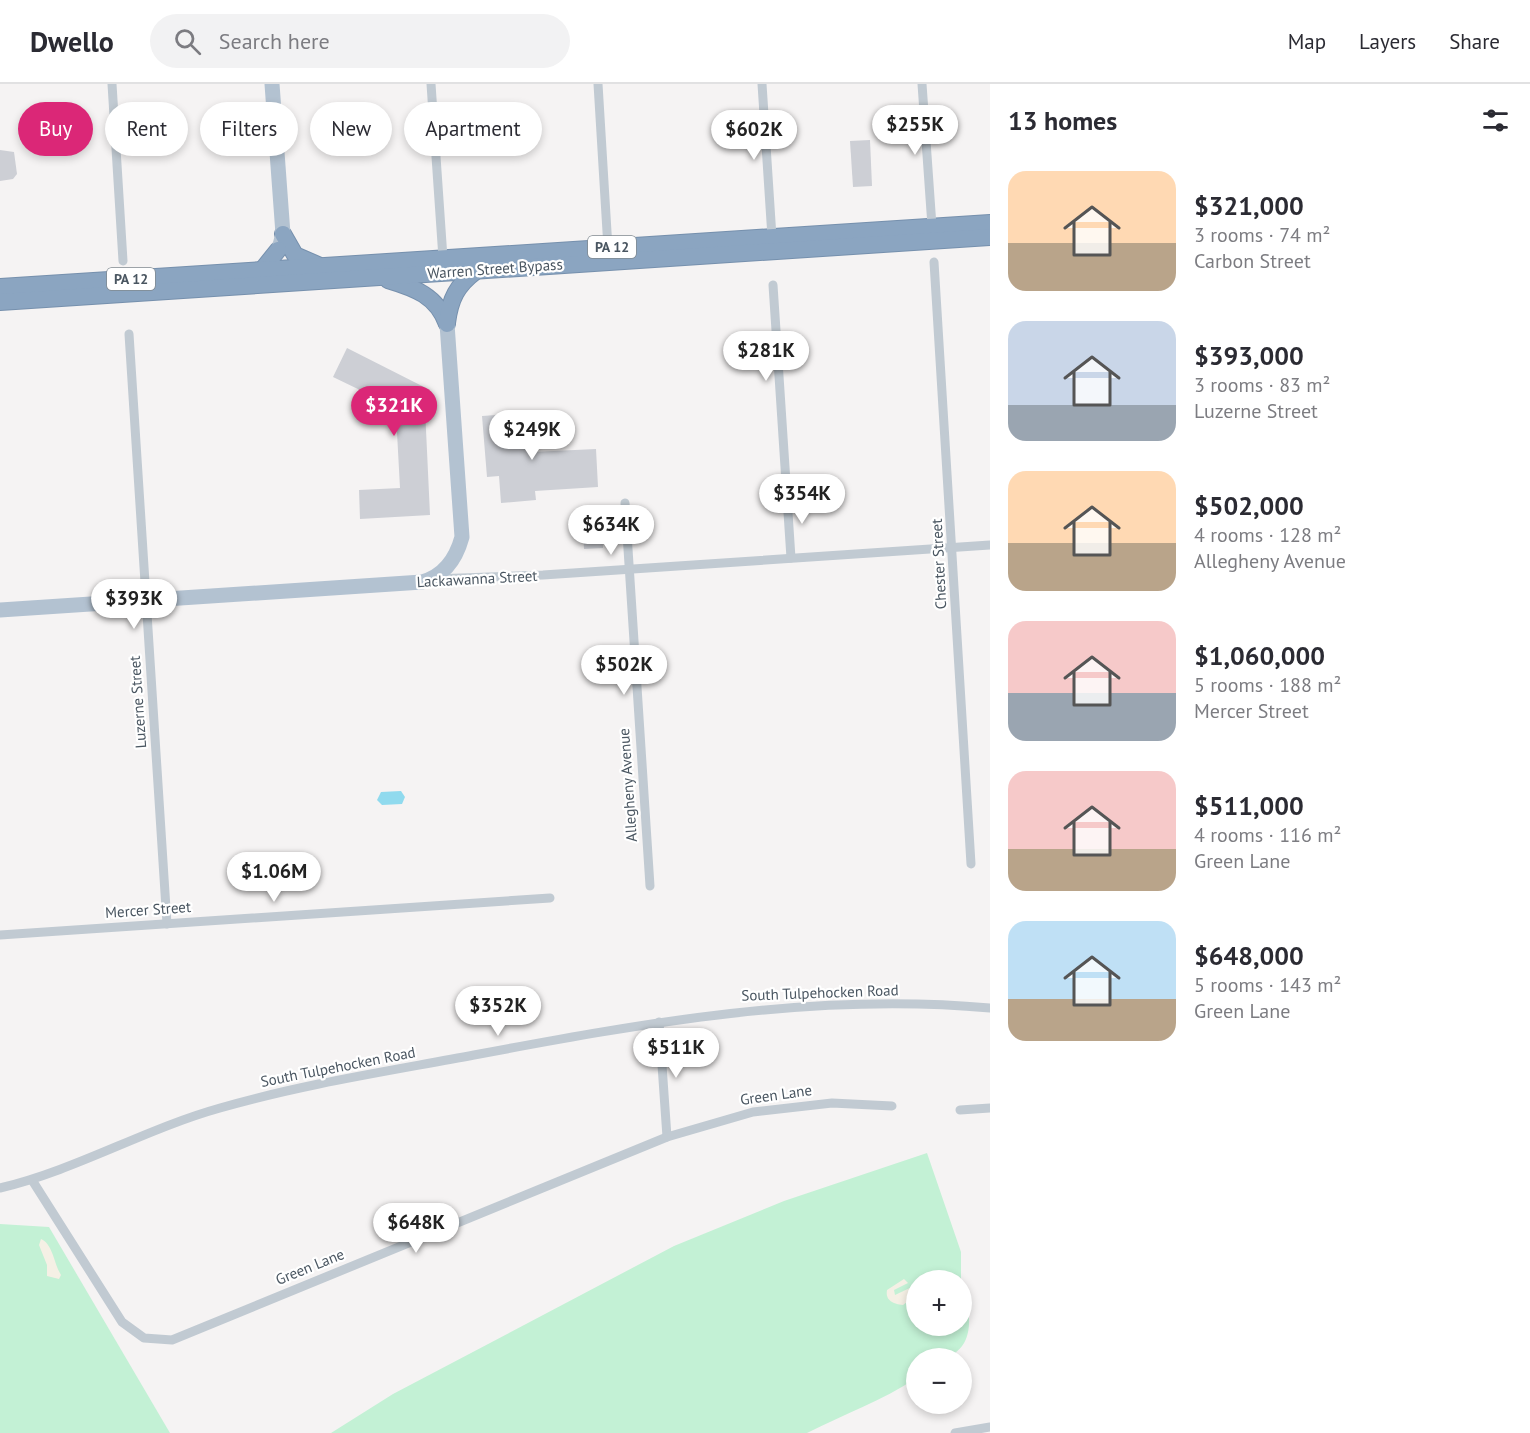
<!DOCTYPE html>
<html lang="en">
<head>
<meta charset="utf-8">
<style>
	:root { --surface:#fff; --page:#f2f2f3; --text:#2b2b33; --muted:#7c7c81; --line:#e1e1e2; --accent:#db2777 }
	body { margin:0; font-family:"PT Sans",sans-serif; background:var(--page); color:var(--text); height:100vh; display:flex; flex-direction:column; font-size:22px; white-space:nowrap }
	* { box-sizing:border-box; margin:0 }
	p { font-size:20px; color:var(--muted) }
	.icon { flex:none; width:33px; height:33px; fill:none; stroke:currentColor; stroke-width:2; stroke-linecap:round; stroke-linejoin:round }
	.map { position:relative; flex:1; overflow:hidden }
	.side { display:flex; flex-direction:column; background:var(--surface); width:540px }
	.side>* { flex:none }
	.guide { position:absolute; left:18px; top:18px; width:570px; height:54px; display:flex; gap:12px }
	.fabs { position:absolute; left:906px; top:1186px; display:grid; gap:12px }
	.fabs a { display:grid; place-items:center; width:66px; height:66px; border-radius:50%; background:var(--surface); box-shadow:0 3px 9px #0003; font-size:30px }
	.price { position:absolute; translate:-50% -51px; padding:0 14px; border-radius:21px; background:#fff; color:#222; font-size:20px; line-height:39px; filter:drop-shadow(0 2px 3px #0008) }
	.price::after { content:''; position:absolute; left:50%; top:36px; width:18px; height:14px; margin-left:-9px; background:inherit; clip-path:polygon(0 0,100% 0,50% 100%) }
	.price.on { background:var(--accent); color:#fff }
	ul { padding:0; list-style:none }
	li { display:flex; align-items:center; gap:18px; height:150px; padding:0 18px }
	li span { display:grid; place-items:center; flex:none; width:168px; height:120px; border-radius:18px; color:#555 }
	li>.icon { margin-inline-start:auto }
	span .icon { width:72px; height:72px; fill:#fffc; stroke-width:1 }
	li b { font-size:26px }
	h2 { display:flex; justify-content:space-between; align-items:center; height:72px; padding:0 18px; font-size:26px }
	.pill { padding:0 21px; border-radius:27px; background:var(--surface); box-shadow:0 3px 9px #0003; font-size:21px; line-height:54px }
	.pill.on { background:var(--accent); color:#fff }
	header { display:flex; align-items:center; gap:36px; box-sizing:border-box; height:84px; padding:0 30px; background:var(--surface); border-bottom:2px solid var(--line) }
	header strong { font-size:28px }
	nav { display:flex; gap:33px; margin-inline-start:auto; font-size:21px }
	.search { width:420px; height:54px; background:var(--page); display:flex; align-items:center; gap:15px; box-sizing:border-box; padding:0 21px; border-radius:33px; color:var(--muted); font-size:22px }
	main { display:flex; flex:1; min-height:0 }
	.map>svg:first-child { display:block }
</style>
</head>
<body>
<header>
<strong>Dwello</strong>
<div class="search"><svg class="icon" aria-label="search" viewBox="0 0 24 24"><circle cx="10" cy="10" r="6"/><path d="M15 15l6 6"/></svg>Search here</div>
<nav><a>Map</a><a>Layers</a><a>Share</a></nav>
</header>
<main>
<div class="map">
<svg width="990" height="1349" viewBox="0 0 990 1349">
	<rect width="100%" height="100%" fill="#f5f3f3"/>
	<g fill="#c3f1d5">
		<path d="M927,1069L961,1168V1197H916V1242H962V1198C969,1223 979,1261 946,1274C938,1277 925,1275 916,1275V1294C882,1317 844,1330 807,1349H331L393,1310L674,1162L784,1117Z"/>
		<polygon points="0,1140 49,1143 170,1349 0,1349"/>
	</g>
	<g fill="#f5f0e5">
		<path d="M41,1155C53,1160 54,1180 61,1191L59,1195L47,1192V1181L39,1161Z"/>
		<path d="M904,1195L908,1199L894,1206L895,1211L916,1201V1211L903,1221C894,1220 885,1217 887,1206Z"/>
	</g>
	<polygon fill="#90daee" points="401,707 405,713 402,720 382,721 377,716 381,708"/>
	<g fill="#cdcfd5">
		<polygon points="870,56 872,102 853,103 850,57"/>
		<polygon points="0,66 14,68 17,90 13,95 0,97"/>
		<polygon points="347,264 424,303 430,431 360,435 359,406 400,404 396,330 389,320 333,293"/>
		<polygon points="496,331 529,331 532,368 596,365 598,403 535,407 536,416 501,419 499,392 487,393 482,332"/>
		<polygon points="601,432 603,464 584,465 582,434"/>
	</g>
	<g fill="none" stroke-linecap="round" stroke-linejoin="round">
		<g stroke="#7690ad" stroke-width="18">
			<g id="highway">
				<polyline points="283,150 295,171 318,181"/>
				<polyline points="262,186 278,166"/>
				<path d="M388,196C415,204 437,212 447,240"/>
				<polyline points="0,203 990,139"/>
				<polyline points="0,218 990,153"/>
				<path d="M447,239C450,215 457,201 476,187"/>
			</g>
		</g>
		<g stroke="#c1cad2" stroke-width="9">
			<polyline points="112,0 123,177"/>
			<polyline points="431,0 443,174"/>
			<polyline points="598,0 608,164"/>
			<polyline points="762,0 772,153"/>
			<polyline points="922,0 932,142"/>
			<polyline points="934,178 971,780"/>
			<polyline points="773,201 791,474"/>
			<polyline points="129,250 167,840"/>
			<polyline points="625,419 650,802"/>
			<polyline points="433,495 543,491 990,461"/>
			<polyline points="0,851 550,814"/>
			<polyline points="659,938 667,1053"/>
			<polyline points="960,1026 990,1024"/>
			<polyline points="32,1096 122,1238 144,1254 172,1256 667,1053 753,1028 832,1019 892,1022"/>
			<path d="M0,1104C76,1086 145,1045 220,1024C303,1000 389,987 474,971C645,939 815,908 990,924"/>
			<polyline points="955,1349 990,1343"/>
		</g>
		<g stroke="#b3c2d1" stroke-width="15">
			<polyline points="272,0 283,150 280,161"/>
			<path d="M0,526L422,498C444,492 456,475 462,453L447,240"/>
		</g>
		<use href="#highway" stroke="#8ba5c1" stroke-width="16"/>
	</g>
	<g text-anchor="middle" stroke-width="4.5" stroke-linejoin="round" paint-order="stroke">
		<g fill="#fff" stroke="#808990" stroke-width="1.5">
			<rect x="588" y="152" width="48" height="22" rx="4.5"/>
			<rect x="107" y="184" width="48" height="22" rx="4.5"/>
		</g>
		<g font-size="14" font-weight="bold" fill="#4a5661">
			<text x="612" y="168">PA 12</text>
			<text x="131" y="200">PA 12</text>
		</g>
		<g font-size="15" fill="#4a5661" stroke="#fff">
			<text transform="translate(495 185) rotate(-4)" y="5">Warren Street Bypass</text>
			<text transform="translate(939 480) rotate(-93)" y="5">Chester Street</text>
			<text transform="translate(477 495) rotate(-3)" y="5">Lackawanna Street</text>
			<text transform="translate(138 618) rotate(-94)" y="5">Luzerne Street</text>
			<text transform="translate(628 701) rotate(-94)" y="5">Allegheny Avenue</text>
			<text transform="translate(148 826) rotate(-4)" y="5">Mercer Street</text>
			<text transform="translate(820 909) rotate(-2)" y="5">South Tulpehocken Road</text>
			<text transform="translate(338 983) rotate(-11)" y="5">South Tulpehocken Road</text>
			<text transform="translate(776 1011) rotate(-8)" y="5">Green Lane</text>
			<text transform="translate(310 1183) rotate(-22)" y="5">Green Lane</text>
		</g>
	</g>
</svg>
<div class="fabs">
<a>+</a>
<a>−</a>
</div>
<b class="price" style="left:915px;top:72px">$255K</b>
<b class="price" style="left:754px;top:77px">$602K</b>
<b class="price" style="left:766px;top:298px">$281K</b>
<b class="price on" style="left:394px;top:353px">$321K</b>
<b class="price" style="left:532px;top:377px">$249K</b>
<b class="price" style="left:802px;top:441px">$354K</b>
<b class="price" style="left:611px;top:472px">$634K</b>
<b class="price" style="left:134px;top:546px">$393K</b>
<b class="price" style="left:624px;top:612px">$502K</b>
<b class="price" style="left:274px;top:819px">$1.06M</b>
<b class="price" style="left:498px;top:953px">$352K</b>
<b class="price" style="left:676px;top:995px">$511K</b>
<b class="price" style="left:416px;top:1170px">$648K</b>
<div class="guide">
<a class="pill on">Buy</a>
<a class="pill">Rent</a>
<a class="pill">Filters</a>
<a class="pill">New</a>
<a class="pill">Apartment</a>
</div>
</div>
<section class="side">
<h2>13 homes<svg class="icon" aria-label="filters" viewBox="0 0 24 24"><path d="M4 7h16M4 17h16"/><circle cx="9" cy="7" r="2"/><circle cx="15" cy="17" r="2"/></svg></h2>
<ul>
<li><span style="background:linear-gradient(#ffd9b3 60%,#b9a48a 0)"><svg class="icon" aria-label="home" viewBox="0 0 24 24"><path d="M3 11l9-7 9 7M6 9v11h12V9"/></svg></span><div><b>$321,000</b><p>3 rooms · 74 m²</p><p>Carbon Street</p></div></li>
<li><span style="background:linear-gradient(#c9d6e8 70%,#9aa5b1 0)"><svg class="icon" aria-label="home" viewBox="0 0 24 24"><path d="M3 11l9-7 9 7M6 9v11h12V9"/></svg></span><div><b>$393,000</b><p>3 rooms · 83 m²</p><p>Luzerne Street</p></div></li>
<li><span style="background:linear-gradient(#ffd9b3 60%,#b9a48a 0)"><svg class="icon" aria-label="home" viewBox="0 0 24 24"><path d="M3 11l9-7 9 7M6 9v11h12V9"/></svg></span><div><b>$502,000</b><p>4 rooms · 128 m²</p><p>Allegheny Avenue</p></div></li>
<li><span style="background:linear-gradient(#f6c9c9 60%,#9aa5b1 0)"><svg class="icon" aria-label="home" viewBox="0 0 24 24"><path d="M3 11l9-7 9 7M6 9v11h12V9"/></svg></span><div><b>$1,060,000</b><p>5 rooms · 188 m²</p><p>Mercer Street</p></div></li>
<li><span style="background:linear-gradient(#f6c9c9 65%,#b9a48a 0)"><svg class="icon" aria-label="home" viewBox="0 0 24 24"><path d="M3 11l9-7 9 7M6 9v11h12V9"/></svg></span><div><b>$511,000</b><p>4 rooms · 116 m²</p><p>Green Lane</p></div></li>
<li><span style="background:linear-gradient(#bfe0f5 65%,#b9a48a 0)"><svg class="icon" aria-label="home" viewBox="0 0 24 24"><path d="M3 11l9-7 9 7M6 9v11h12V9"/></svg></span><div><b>$648,000</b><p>5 rooms · 143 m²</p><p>Green Lane</p></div></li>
</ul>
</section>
</main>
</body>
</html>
